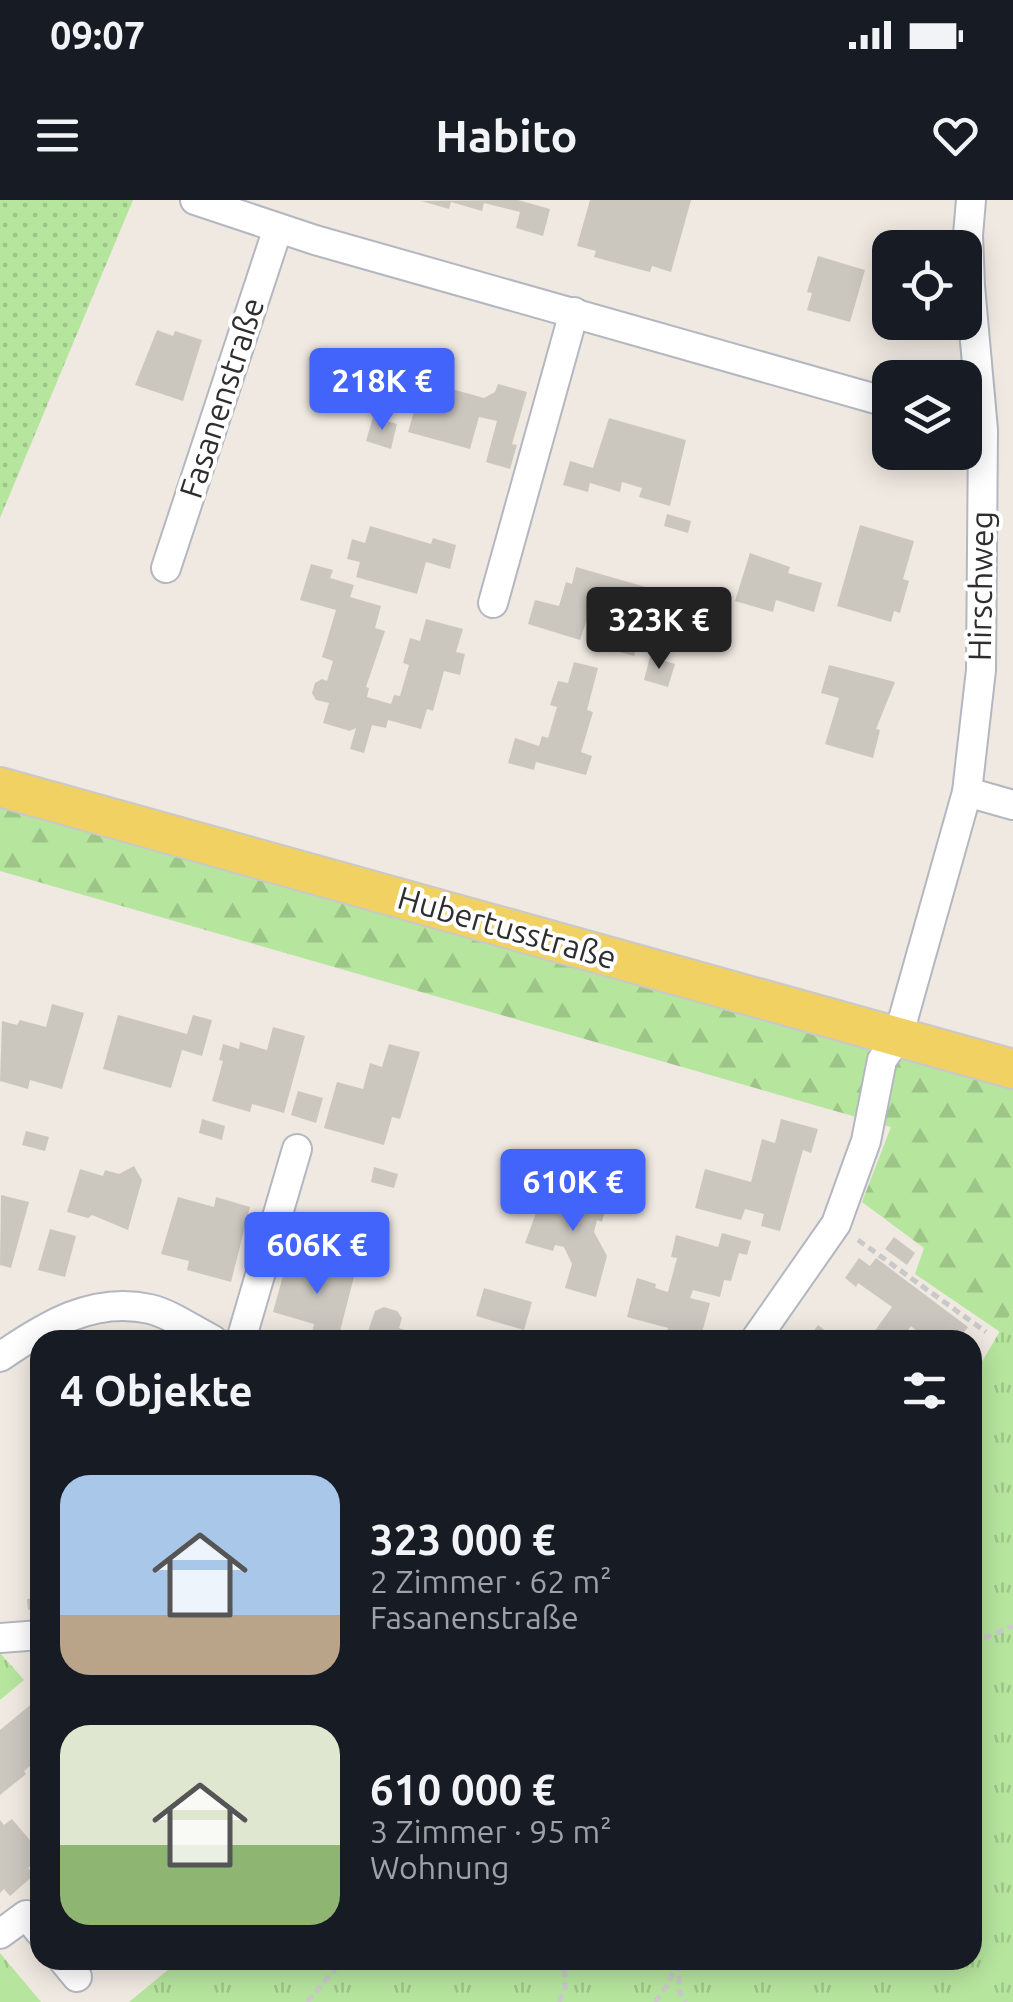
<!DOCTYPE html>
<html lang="de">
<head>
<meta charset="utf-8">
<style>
	:root { --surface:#171b24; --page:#242831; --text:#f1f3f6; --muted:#9ea1a6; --accent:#4264fb }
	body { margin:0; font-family:Ubuntu,sans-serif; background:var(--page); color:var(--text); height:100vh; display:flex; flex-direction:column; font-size:38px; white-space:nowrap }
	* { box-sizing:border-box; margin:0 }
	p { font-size:32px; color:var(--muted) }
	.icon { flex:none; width:55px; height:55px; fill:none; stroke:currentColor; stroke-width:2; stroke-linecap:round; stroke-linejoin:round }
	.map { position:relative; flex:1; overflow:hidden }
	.side { position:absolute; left:30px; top:1130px; width:952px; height:640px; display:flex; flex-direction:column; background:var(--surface); border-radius:30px; box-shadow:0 5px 25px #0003 }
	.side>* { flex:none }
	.controls { position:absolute; left:872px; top:30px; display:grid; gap:20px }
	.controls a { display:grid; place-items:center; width:110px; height:110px; border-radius:20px; background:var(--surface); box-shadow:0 5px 25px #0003; font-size:50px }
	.price { position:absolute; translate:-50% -85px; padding:0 22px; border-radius:10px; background:var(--accent); color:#fff; font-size:32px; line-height:65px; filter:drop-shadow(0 2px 5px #0008) }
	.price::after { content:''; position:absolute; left:50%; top:60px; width:30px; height:22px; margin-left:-15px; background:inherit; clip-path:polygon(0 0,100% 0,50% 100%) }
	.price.selected { background:#222; color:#fff }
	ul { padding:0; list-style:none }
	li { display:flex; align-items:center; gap:30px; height:250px; padding:0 30px }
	li span { display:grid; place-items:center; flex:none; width:280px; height:200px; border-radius:30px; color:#555 }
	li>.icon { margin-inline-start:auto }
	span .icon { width:120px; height:120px; fill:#fffc; stroke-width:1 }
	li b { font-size:42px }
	h2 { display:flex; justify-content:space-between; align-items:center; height:120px; padding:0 30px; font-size:42px }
	.status { display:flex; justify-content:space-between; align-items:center; height:70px; padding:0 50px; background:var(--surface); direction:ltr }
	.status svg { height:28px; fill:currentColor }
	header { display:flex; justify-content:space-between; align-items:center; height:130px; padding:0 30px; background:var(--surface); font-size:45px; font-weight:700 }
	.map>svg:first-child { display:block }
</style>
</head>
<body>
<div class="status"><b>09:07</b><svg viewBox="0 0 49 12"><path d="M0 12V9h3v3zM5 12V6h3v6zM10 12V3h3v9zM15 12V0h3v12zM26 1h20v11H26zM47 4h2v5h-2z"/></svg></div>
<header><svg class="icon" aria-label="menu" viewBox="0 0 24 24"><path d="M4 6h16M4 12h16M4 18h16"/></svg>Habito<svg class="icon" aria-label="heart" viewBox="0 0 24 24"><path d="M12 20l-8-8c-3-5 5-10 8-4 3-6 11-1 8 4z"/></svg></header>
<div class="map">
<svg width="1013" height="1802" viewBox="0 0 1013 1802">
	<defs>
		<pattern id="grass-tufts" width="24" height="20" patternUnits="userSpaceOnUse" patternTransform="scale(2.5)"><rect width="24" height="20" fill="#b6e59e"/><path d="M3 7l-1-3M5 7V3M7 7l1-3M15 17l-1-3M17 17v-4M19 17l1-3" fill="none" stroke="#9dc588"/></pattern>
		<pattern id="forest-firs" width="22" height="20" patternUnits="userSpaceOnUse" patternTransform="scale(2.5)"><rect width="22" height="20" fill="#b6e59e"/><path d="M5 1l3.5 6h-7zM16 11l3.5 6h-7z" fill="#9dc588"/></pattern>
		<pattern id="garden-dots" width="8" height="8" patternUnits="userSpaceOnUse" patternTransform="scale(2.5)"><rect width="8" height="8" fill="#b6e59e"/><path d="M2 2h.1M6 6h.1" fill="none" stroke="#9dc588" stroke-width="1.8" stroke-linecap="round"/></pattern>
	</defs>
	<rect width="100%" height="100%" fill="#efe9e1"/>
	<g fill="url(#grass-tufts)">
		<polygon points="1013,1109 1013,1802 129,1802 180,1760 972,1760 973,1177"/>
		<polygon points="0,1453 24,1480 0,1500"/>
		<polygon points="0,1753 41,1802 0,1802"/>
	</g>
	<polygon fill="url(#forest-firs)" points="0,600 1013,885 1013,1109 1000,1132 915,1074 924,1048 862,1002 891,927 0,671"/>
	<polygon fill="url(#garden-dots)" points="0,0 133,0 0,318"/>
	<g fill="#cbc7bf">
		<polygon points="518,0 550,9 543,36 516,28 520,12 484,3 482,11 451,2 449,9 421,1"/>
		<polygon points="590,0 691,0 671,72 652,66 650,72 623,65 594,57 596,51 577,46"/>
		<polygon points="818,56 865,70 850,122 807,110 812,93 807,92"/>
		<polygon points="157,130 173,136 175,131 202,140 183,201 135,185"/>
		<polygon points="423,181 484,198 495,192 498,184 527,192 512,244 517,245 510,269 486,262 497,221 479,217 470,249 408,232"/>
		<polygon points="373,217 397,224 391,249 366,241"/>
		<polygon points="609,218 686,240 670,306 639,297 642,288 622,282 620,292 590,283 588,292 563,285 570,261 593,268"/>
		<polygon points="667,314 691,321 688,333 664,326"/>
		<polygon points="860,325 914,341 903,379 909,381 900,413 894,411 891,422 837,406"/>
		<polygon points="370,326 431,344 433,338 456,345 450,369 426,362 417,394 356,377 360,362 347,359 352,339 365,343"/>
		<polygon points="750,353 790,367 788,373 822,383 814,412 776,400 773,412 735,401"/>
		<polygon points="311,364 333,370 330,378 354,385 350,397 381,406 375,428 385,431 366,487 369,488 367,497 391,504 394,495 400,496 409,465 403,463 410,438 420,441 426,419 463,429 456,452 465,454 460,475 444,471 433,511 427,509 421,529 388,520 386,528 372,525 364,553 350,549 356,528 350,531 323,523 329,503 316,500 312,493 315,483 322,479 327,481 333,461 322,457 336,410 300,400"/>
		<polygon points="576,367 649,388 644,405 649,407 634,456 606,448 613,424 588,416 580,440 528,424 535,400 559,406 566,382 572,384"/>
		<polygon points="650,457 675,464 668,487 644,480"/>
		<polygon points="574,462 598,468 587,510 593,512 581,552 592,556 586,575 536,562 534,570 508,563 515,538 539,546 542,536 548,538 557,507 550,505 558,481 568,483"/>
		<polygon points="829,465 895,482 876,529 880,530 873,558 825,544 839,498 821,493"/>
		<polygon points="52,804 84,813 62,889 30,880 28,889 0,881 2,821 17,825 20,820 46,827"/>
		<polygon points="118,815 187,834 193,815 212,820 202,856 182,850 171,888 103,869"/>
		<polygon points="273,827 305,836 284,913 252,904 250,912 212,901 223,861 219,860 223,844 239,849 240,842 267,850"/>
		<polygon points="389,844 420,852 400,919 392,917 384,945 324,928 337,882 363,889 370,863 382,867"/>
		<polygon points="298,891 323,898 316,923 291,915"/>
		<polygon points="202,919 225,926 222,940 199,933"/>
		<polygon points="781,919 818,929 811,953 803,950 780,1031 761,1026 764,1014 745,1009 741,1020 695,1008 705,969 751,982 762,939 775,943"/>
		<polygon points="26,931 49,937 45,951 22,945"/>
		<polygon points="134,966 142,980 128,1030 92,1015 88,1018 67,1012 80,969 103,976 105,970 119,974"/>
		<polygon points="374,967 398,974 394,988 371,982"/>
		<polygon points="558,986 609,996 602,1022 597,1020 594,1032 607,1056 596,1097 565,1088 572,1064 564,1047 555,1045 553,1051 525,1043 543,994 556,993"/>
		<polygon points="1,995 29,1002 11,1068 0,1065"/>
		<polygon points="178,997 214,1007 216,997 250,1007 231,1082 187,1070 189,1061 161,1054"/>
		<polygon points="50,1029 76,1036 65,1077 38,1070"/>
		<polygon points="722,1033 751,1041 747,1055 739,1053 731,1081 724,1080 720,1097 693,1090 690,1098 710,1103 700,1140 665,1140 668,1128 627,1117 637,1078 656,1084 655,1088 668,1092 677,1058 671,1057 676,1035 718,1047"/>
		<polygon points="894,1037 915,1053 907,1065 885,1049"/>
		<polygon points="334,1058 357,1065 338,1139 312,1132 314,1124 273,1112 286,1065 329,1077"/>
		<polygon points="859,1058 870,1066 876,1058 968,1127 958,1140 927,1140 911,1126 901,1140 885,1140 874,1132 892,1107 858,1083 856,1087 845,1078"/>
		<polygon points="484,1088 532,1102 524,1130 476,1116"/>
		<polygon points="384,1107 397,1111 402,1118 399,1128 437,1140 365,1140 375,1111"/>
		<polygon points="818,1125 838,1140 807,1140"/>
		<polygon points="40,1353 40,1409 28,1410 27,1399 34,1398 31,1354"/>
		<polygon points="40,1497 40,1578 30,1566 24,1571 26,1574 0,1595 0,1530"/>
		<polygon points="12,1619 40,1652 40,1663 38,1660 28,1668 34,1675 10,1696 4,1689 0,1693 0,1620 4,1625"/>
	</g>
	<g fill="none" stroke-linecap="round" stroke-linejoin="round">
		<g stroke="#b4b7c1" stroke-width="32">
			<g id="minor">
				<polyline points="195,0 315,40 890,203"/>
				<polyline points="166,368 278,28"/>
				<polyline points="493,403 574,112"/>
				<polyline points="967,592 1013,605"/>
				<polyline points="241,1140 297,949"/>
				<polyline points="755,1140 836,1024 866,941 882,860 898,837 967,592 981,470 983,230 970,86 968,35 971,0"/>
				<path d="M0,1157C45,1126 93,1096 150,1109C171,1114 193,1130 213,1140"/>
				<polyline points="0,1438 40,1435"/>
				<polyline points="0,1734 26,1715 40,1732"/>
				<polyline points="63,1760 77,1777"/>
			</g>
		</g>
		<g stroke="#c9c9c9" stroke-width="42">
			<polyline id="major" points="0,587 1013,869"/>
		</g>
		<g stroke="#c9c9c9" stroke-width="5" stroke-dasharray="8 5" stroke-linecap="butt">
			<polyline points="858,1040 986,1132"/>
			<polyline points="972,1443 1013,1426"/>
			<polyline points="679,1763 679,1791 686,1802"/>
			<polyline points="307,1802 343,1760"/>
			<polyline points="559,1802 565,1789 564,1760"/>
			<polyline points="655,1802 667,1786 678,1760"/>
		</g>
		<use href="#minor" stroke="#fff" stroke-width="28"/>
		<use href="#major" stroke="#f2d163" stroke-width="38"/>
	</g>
	<g text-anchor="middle" stroke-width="8" stroke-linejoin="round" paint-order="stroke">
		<g font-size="32" fill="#2e2e2e" stroke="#fff">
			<text transform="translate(222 198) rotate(-72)" y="11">Fasanenstraße</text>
			<text transform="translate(981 386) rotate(-89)" y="11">Hirschweg</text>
			<text transform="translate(507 728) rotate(16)" y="11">Hubertusstraße</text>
		</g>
	</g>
</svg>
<div class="controls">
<a><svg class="icon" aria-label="locate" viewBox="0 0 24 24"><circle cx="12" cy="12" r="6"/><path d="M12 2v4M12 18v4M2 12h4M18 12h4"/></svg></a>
<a><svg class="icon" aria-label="layers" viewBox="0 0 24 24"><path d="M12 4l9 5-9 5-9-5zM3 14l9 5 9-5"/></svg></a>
</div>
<b class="price" style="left:382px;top:233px">218K €</b>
<b class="price selected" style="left:659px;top:472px">323K €</b>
<b class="price" style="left:573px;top:1034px">610K €</b>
<b class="price" style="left:317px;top:1097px">606K €</b>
<section class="side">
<h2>4 Objekte<svg class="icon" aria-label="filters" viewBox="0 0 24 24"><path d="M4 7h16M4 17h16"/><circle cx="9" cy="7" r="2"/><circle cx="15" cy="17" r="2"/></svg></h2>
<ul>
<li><span style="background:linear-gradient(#a9c7e8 70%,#b9a48a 0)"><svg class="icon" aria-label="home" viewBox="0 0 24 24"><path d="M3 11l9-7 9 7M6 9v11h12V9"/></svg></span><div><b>323 000 €</b><p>2 Zimmer · 62 m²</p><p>Fasanenstraße</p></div></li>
<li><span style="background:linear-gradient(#dfe7d0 60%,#8fb573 0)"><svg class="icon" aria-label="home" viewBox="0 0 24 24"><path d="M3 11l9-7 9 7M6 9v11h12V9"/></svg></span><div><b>610 000 €</b><p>3 Zimmer · 95 m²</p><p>Wohnung</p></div></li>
</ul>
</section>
</div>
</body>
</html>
